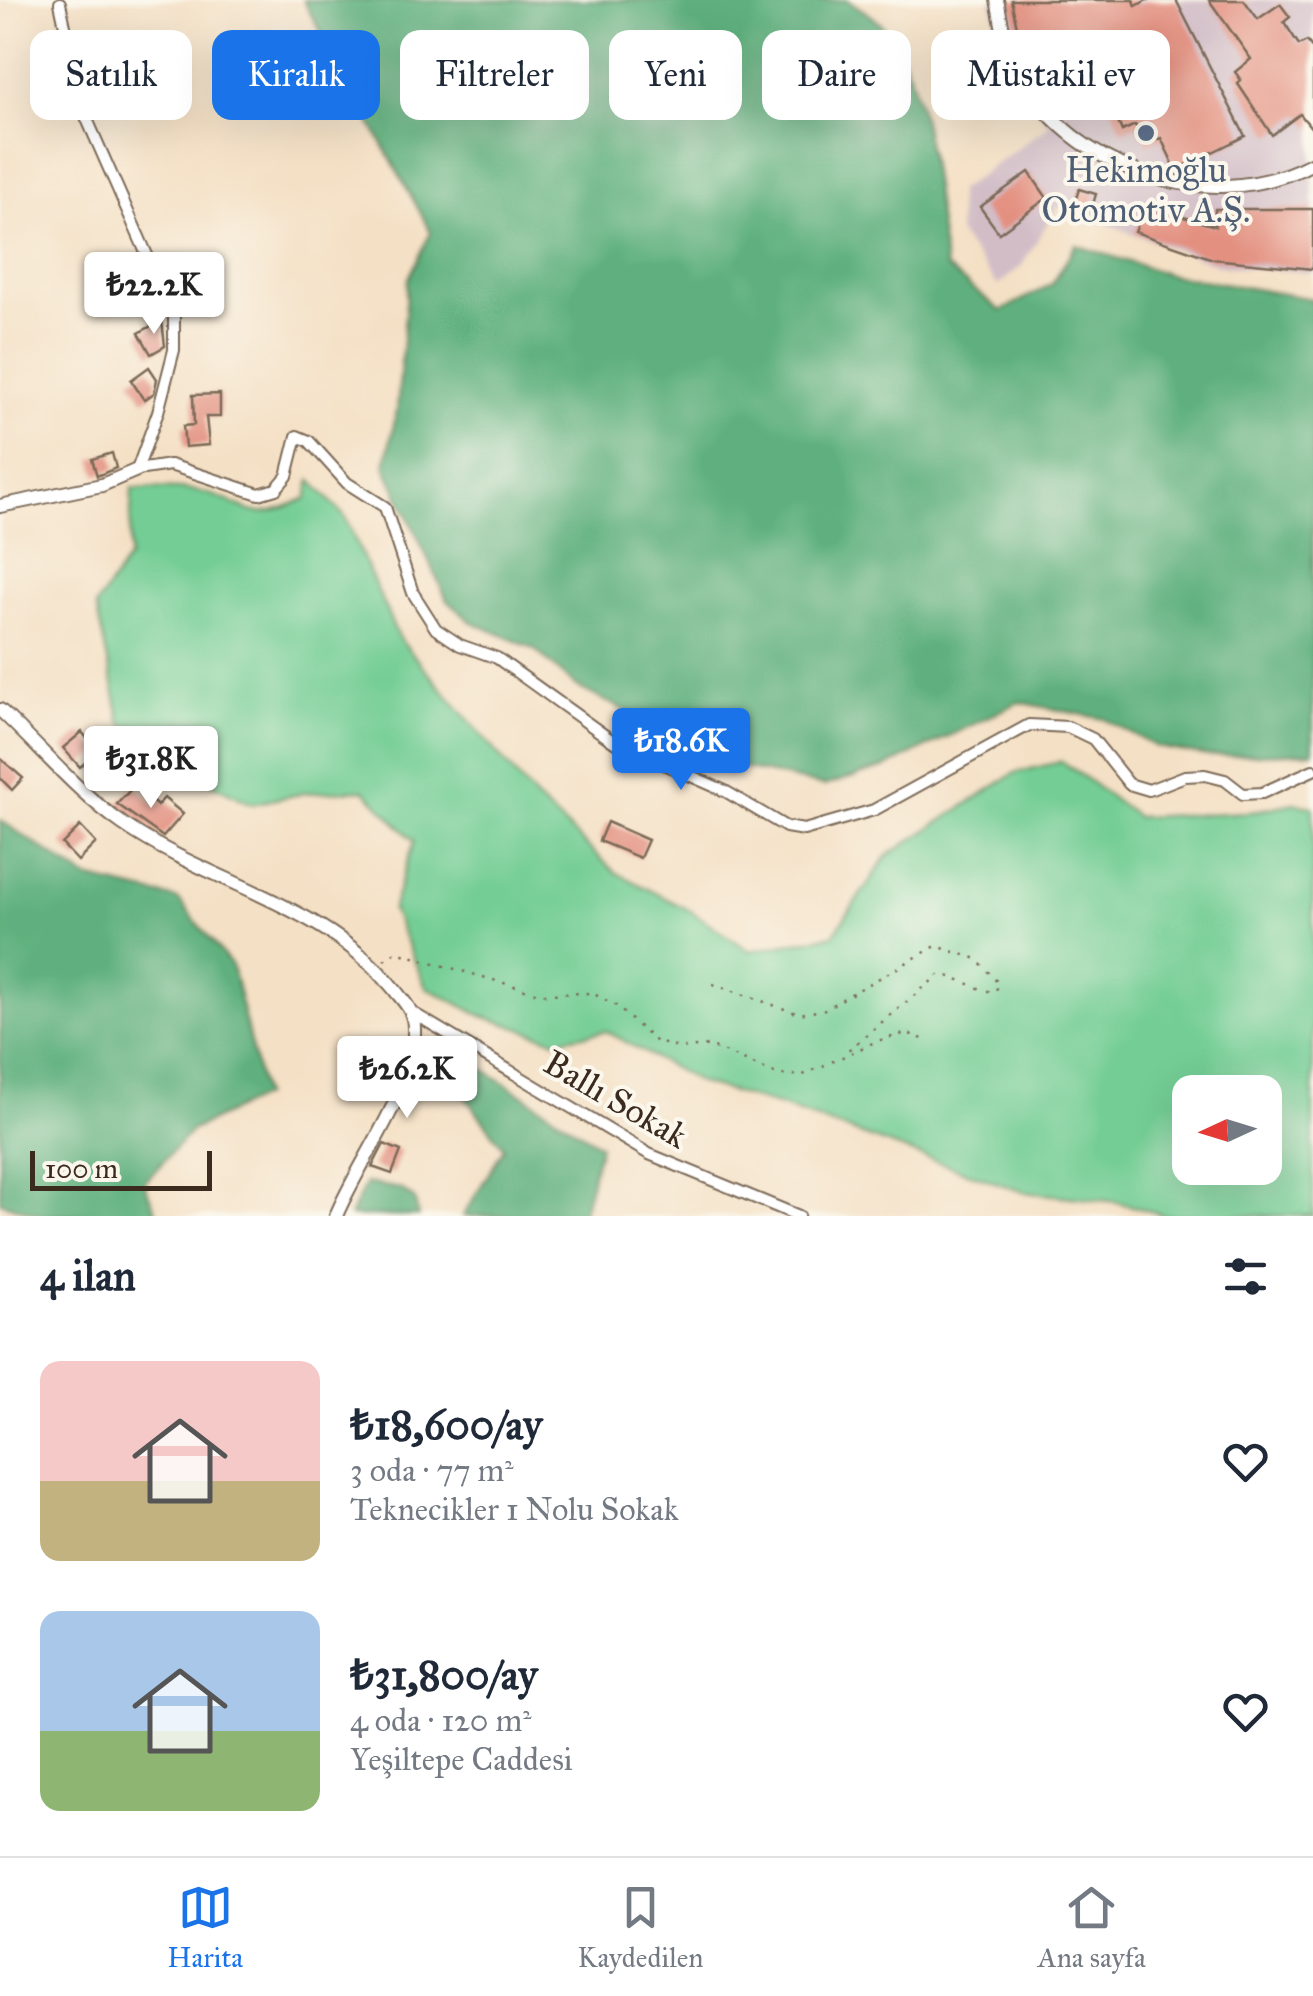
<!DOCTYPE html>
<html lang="tr">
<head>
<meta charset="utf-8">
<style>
	:root { --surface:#fff; --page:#f2f2f3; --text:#1f2937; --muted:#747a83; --line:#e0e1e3; --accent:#1a73e8 }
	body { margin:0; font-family:"IM FELL Great Primer",serif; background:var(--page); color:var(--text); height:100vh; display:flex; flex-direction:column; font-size:38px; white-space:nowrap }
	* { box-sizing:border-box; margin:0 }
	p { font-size:32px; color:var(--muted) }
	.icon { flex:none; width:55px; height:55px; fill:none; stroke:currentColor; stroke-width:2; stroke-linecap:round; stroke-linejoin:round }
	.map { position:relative; height:1216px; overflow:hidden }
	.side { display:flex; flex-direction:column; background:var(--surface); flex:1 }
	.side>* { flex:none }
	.hud { position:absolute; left:30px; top:30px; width:1255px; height:90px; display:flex; gap:20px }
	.needle { width:65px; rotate:266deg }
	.tools { position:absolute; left:1172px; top:1075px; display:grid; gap:20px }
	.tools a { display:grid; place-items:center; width:110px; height:110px; border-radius:20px; background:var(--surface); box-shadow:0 10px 40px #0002; font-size:50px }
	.scale { position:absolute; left:30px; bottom:25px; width:182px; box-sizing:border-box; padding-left:10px; border:5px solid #3b2a1e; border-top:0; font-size:28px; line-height:35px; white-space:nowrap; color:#3b2a1e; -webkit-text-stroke:8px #fbf7ec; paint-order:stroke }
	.price { position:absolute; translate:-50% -85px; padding:0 22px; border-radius:10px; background:#fff; color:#222; font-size:32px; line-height:65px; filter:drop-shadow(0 2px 5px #0008) }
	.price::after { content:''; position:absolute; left:50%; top:60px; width:30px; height:22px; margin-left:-15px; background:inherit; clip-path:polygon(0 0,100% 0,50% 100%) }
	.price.selected { background:var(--accent); color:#fff }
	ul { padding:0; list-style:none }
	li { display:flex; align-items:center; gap:30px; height:250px; padding:0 40px }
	li span { display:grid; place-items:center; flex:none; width:280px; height:200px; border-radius:20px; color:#555 }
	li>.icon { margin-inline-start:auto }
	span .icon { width:120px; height:120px; fill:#fffc; stroke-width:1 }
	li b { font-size:42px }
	h2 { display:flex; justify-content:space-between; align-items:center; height:120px; padding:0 40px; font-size:42px }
	.pill { padding:0 35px; border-radius:20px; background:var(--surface); box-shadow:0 10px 40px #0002; font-size:35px; line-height:90px }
	.pill.selected { background:var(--accent); color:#fff }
	.tabs { display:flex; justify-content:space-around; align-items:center; height:140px; border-top:2px solid var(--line); background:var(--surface); font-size:28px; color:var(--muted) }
	.tabs a { display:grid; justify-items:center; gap:5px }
	.tabs .selected { color:var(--accent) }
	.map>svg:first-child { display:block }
</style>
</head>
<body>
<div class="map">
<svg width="1313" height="1216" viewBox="0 0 1313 1216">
	<rect width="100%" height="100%" fill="#fbf7ec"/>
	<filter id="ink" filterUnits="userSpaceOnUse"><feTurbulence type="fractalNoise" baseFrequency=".01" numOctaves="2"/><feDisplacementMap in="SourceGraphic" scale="20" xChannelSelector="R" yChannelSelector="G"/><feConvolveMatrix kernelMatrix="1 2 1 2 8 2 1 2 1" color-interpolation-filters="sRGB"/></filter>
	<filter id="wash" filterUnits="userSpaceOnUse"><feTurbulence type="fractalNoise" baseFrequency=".0048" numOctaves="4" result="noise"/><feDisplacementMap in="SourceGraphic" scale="40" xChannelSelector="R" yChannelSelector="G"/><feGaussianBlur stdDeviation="2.25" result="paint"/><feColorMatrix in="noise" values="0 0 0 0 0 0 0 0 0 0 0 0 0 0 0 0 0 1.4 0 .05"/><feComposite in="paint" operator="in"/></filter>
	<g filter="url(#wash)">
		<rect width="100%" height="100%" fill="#f4e0c5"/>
		<polygon fill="#d2bdc7" points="991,0 1313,0 1313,273 1220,266 1058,206 1022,265 998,286 958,233 958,191 1049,125 1012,73 998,35"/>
		<path fill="#73cd94" stroke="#577c59" stroke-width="2.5" fill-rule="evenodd" d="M311,480L345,517L398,637L535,798L615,872L691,911L750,951L833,935L887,856L1015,773L1062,761L1137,817L1249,812L1294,803L1313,806V1216H1167L1117,1202L1023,1192L777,1105L700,1083L606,1031L555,1040L482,1016L426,987L392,910L414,841L364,790L305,793L252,804L177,767L121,722L96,606L129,557L132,488C153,489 176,487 196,491C254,502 240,529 307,498ZM1190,1092H1265V1168H1190Z"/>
		<g fill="#5eb07e" stroke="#4c6d4e" stroke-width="2.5">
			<path d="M303,0H848C860,9 877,17 885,29C932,91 931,192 946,268L1001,311L1052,284L1076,245L1167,274L1313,299V752L1208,756L1157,747L1104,719L1019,702L886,767L824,786L740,767L577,687L534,649L470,621L447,600L385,466L397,410L408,280L431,232Z"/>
			<polygon points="0,820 87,878 178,899 232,966 263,1096 192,1130 144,1183 158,1216 43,1216 0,1202"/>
			<polygon points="466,1058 600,1145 582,1216 463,1216 504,1148 447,1072"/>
			<polygon points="366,1183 401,1189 415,1200 418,1216 350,1216"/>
		</g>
		<g id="blocks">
			<g fill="#e39080">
				<polygon points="1011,0 1134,0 1136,6 1147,0 1176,0 1245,136 1176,170 1161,138 1149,143 1135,125 1122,131 1106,95 1079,106 1069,83 1048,92 1021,45"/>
				<polygon points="1209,0 1244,0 1258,19 1280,4 1290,17 1284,22 1299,45 1307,41 1313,49 1313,130 1300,114 1272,135 1238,84 1241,80 1235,72 1251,59"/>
				<polygon points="1029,172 1047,198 999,233 980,207"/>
				<polygon points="1079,189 1096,194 1091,211 1074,205"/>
				<polygon points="1145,206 1215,226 1215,209 1313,209 1313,269 1213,259 1135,232"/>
				<polygon points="162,320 165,346 151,354 139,333"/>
				<polygon points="149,367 157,379 154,393 144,400 131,380"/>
				<polygon points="220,394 220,417 206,417 209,445 185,447 183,426 194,425 193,395"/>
				<polygon points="112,453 116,468 97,476 92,459"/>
				<polygon points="82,732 98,752 80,767 63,748"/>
				<polygon points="0,758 23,778 12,790 0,778"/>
				<polygon points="135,785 157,806 164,798 183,814 163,837 117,804"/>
				<polygon points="607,822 648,840 640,858 599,841"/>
				<polygon points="80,826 96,843 78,861 62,844"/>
				<polygon points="384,1144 401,1151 392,1174 372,1167"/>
			</g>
		</g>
	</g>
	<g filter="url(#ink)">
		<use href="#blocks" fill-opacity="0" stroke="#7c6a58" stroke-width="2.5"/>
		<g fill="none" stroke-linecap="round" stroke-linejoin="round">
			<g stroke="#7c6a58" stroke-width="14">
				<g id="minor">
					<polyline points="60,3 83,110 147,255 174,297 174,350 158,412 137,470"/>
					<polyline points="137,470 170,465 259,494 276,489 287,476 297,436 309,441 347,483 385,507 413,593 436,629 460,645 497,658 614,742 725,791 786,827 804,830 874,810 1029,725 1068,727 1093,739 1129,784 1149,790 1185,776 1205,775 1225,780 1243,794 1262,793 1313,770"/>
					<polyline points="413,1013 649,1154 799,1216"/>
				</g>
			</g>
			<g stroke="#7c6a58" stroke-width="16">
				<g id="tertiary">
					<path d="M997,0C1001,17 1003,36 1009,52C1055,167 1206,220 1313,163"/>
					<polyline points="0,506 102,485 137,470"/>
					<path d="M0,710C40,747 78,793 123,824C211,885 323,902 394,989C404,1002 414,1010 414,1028C417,1086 358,1162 336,1216"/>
				</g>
			</g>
			<g stroke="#7c6a58" stroke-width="2.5" stroke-dasharray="2.5 8" stroke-linecap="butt">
				<polyline points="384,960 396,952 542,994 592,993 615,1005 656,1042 682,1048 710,1046 779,1075 803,1075 877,1041 907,1033 928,1041"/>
				<path d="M713,984L799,1014L823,1010L936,946L977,959L999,984L995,992C977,991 962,977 939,975L847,1051"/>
			</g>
			<use href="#minor" stroke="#fff" stroke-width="10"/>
			<use href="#tertiary" stroke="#fff" stroke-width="12"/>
		</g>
	</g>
	<circle fill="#5c6f8a" stroke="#fbf7ec" stroke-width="4" cx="1146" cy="133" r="10"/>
	<g text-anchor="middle" stroke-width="8" stroke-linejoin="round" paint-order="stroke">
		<g font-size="35" fill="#4e5e75" stroke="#fbf7ec">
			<text x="1146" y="182">Hekimoğlu<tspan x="1146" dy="40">Otomotiv A.Ş.</tspan></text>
		</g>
		<g font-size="35" fill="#3b2a1e" stroke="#fbf7ec">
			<text transform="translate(616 1099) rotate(30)" y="12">Ballı Sokak</text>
		</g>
	</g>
</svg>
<div class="tools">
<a><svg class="needle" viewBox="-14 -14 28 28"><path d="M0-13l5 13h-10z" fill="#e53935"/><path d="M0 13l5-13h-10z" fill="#747a83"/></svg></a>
</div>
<div class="scale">100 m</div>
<b class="price" style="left:154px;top:337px">₺22.2K</b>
<b class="price selected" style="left:681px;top:793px">₺18.6K</b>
<b class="price" style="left:151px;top:811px">₺31.8K</b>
<b class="price" style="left:407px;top:1121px">₺26.2K</b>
<div class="hud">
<a class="pill">Satılık</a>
<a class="pill selected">Kiralık</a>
<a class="pill">Filtreler</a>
<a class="pill">Yeni</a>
<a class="pill">Daire</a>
<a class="pill">Müstakil ev</a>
</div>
</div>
<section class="side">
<h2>4 ilan<svg class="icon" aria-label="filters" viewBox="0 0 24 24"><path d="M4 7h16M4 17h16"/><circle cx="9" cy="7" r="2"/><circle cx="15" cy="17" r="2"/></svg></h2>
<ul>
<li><span style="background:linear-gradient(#f6c9c9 60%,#c2b280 0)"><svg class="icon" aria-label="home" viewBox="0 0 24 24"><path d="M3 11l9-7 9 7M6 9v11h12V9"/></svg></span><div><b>₺18,600/ay</b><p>3 oda · 77 m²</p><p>Teknecikler 1 Nolu Sokak</p></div><svg class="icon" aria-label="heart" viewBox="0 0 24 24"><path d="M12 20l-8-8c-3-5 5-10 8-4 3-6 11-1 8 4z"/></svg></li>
<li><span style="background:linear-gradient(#a9c7e8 60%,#8fb573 0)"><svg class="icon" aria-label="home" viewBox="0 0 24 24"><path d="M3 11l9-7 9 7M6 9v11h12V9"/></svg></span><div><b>₺31,800/ay</b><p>4 oda · 120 m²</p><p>Yeşiltepe Caddesi</p></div><svg class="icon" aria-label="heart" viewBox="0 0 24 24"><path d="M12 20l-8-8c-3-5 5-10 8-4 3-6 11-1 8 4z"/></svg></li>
</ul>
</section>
<nav class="tabs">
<a class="selected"><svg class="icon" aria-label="map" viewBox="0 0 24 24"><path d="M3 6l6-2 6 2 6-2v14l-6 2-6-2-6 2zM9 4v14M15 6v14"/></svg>Harita</a>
<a><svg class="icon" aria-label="saved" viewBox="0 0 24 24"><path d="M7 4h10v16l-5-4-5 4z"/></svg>Kaydedilen</a>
<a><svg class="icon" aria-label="home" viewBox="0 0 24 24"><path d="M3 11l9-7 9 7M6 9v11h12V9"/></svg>Ana sayfa</a>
</nav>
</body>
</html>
